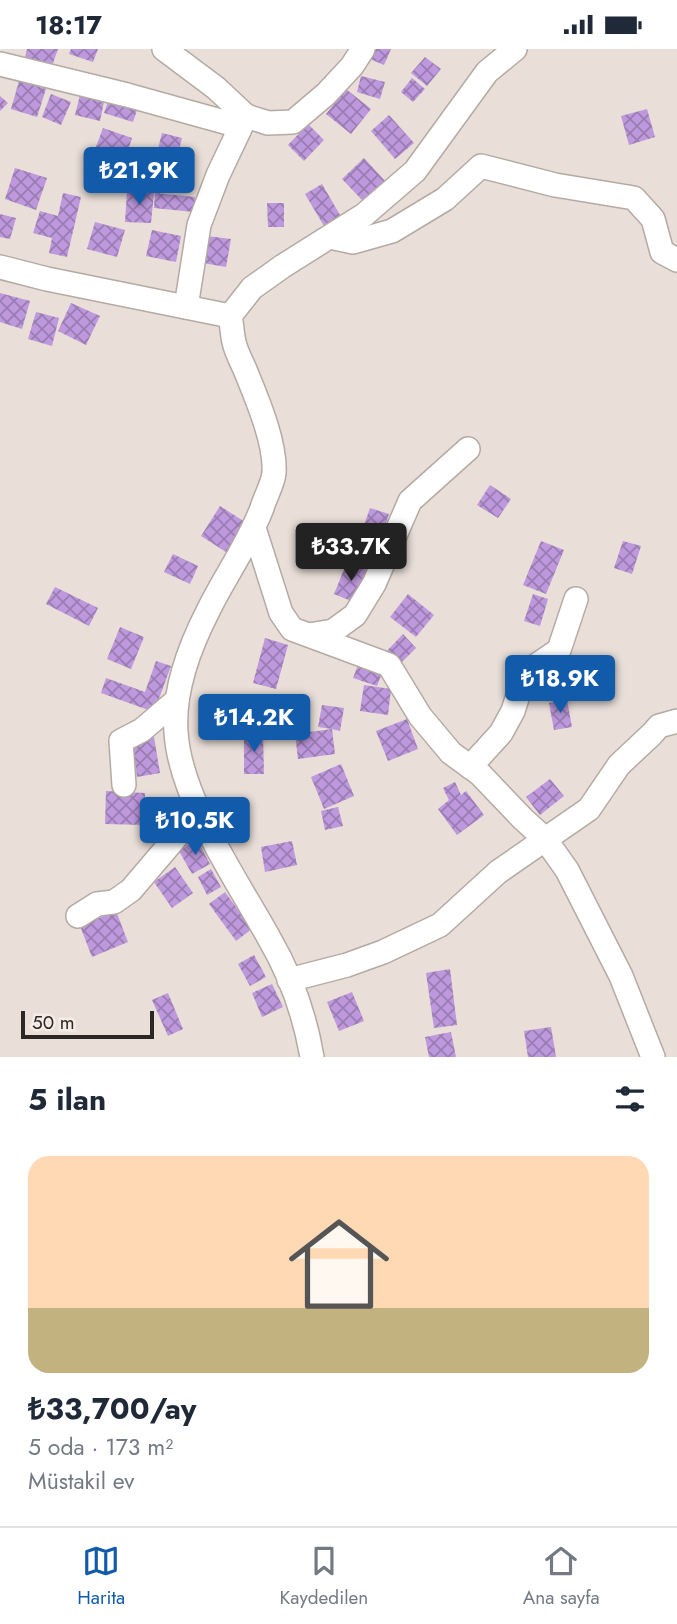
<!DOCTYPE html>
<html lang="tr">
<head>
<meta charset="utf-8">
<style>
	:root { --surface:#fff; --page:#f2f2f3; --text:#1f2937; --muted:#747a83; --line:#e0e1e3; --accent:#125baa }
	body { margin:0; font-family:Jost,sans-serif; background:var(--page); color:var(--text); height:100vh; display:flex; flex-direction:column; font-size:26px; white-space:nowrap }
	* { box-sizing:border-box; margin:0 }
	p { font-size:23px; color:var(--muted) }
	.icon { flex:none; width:38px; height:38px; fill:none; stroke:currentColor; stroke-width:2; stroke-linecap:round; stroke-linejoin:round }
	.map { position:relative; height:1008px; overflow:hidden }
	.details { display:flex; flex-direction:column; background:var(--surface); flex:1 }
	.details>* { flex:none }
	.scale { position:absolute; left:21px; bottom:18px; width:133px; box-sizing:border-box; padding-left:7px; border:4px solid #2b2725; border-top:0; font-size:19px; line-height:24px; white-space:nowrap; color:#2b2725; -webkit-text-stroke:5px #f6ebe5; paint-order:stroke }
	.price { position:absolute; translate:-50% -60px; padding:0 16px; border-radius:7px; background:var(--accent); color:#fff; font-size:23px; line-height:46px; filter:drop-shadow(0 2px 4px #0008) }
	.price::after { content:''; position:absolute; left:50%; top:42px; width:21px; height:16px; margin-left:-10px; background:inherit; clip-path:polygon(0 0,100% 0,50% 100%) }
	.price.active { background:#222; color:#fff }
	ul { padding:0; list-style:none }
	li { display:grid; align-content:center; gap:14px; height:371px; padding:0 28px }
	li span { display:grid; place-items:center; height:217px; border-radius:21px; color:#555 }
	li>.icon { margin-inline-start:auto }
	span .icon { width:126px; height:126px; fill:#fffc; stroke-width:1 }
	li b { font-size:30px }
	h2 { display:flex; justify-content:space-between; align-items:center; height:84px; padding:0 28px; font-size:30px }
	.status { display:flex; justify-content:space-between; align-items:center; height:49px; padding:0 35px; background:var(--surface); direction:ltr }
	.status svg { height:19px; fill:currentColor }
	.tab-bar { display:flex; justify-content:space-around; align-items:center; height:98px; border-top:2px solid var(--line); background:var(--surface); font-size:19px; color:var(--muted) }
	.tab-bar a { display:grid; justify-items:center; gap:4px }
	.tab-bar .active { color:var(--accent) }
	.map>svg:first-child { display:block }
</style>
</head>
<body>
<div class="status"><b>18:17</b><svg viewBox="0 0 49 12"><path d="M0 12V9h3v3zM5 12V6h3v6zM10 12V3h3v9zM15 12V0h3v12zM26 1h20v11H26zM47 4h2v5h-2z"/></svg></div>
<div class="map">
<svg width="677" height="1008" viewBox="0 0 677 1008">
	<defs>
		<pattern id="building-cross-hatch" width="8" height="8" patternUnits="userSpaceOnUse" patternTransform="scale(1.75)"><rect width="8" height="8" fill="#bd98dc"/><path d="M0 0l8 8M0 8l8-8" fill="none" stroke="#9a7cb2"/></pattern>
	</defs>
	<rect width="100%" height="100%" fill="#e9ded8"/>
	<g fill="url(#building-cross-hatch)">
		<polygon points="27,0 58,0 52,17 25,8"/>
		<polygon points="71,0 98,0 93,13 69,5"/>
		<polygon points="375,0 391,0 384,16 370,10"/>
		<polygon points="425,8 441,20 427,37 411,24"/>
		<polygon points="361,27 385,33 380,50 357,43"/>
		<polygon points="412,29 425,40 413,53 401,43"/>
		<polygon points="19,32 46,40 37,68 11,60"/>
		<polygon points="346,40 371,60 351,85 326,65"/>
		<polygon points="81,42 105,48 100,72 75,66"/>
		<polygon points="51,45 71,53 61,76 42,68"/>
		<polygon points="0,47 8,54 0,62"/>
		<polygon points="109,50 138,58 133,73 104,64"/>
		<polygon points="647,60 655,88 629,96 621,67"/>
		<polygon points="389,66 414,94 395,110 371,82"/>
		<polygon points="308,75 324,91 304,112 288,96"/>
		<polygon points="103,79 132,89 123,117 93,106"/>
		<polygon points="162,84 182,89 176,113 156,108"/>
		<polygon points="364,109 386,133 364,153 342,130"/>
		<polygon points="15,119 47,129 36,161 5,150"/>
		<polygon points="322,135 340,166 324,177 305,145"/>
		<polygon points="127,142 154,144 151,174 125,173"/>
		<polygon points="63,144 81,148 67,208 49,204 52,189 33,184 40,162 58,167"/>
		<polygon points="155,144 195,148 194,163 154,159"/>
		<polygon points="267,154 284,154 284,178 268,178"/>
		<polygon points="0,165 16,169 10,190 0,188"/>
		<polygon points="95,173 125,181 117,208 87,200"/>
		<polygon points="152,181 181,187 176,213 146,207"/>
		<polygon points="207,187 231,190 226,218 203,214"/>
		<polygon points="0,244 30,252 22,280 0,273"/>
		<polygon points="71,254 100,267 86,296 58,282"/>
		<polygon points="36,263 59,269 52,297 28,290"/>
		<polygon points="490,436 511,450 498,469 477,456"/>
		<polygon points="220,457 245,473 226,503 201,487"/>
		<polygon points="370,459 389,465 371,518 352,511"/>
		<polygon points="541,492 564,501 546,545 523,536"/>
		<polygon points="623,492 641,497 632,525 614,519"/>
		<polygon points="173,505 198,517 190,535 164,523"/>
		<polygon points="347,513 369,522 356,554 334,545"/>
		<polygon points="55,538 98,559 89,577 46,555"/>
		<polygon points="408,545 434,566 416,588 390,568"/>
		<polygon points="533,545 548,550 540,577 524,572"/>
		<polygon points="120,578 144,588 131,620 107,610"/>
		<polygon points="403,585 416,599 398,617 385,604"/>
		<polygon points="265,589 288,596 276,640 253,634"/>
		<polygon points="156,612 171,617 154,663 101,644 106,629 145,643"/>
		<polygon points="358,616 382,624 377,637 353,629"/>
		<polygon points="364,636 391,640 388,666 360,662"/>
		<polygon points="244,645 266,654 255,680 234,671"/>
		<polygon points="567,651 572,678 554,681 549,654"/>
		<polygon points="322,656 344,659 340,682 332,680 335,705 298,710 295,685 332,680 318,678"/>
		<polygon points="407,670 418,700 388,712 376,682"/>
		<polygon points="263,685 264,725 244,725 244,686"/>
		<polygon points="154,688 160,724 137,728 132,692"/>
		<polygon points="341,715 354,747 324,760 311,728"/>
		<polygon points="550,730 564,747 540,766 526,748"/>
		<polygon points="455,733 461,746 466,742 484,766 457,786 438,760 449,751 443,739"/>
		<polygon points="106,742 145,744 144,776 105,775"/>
		<polygon points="167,755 169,784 152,785 150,756"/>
		<polygon points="338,758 343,777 325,781 321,762"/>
		<polygon points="197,790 210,815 192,825 179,802"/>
		<polygon points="292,792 297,816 265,823 261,798"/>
		<polygon points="175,818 193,844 172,859 154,833"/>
		<polygon points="211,820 221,838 207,846 198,828"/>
		<polygon points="225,843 252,880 236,892 209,855"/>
		<polygon points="116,862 128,893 92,908 80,877"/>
		<polygon points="254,906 266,928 250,937 238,915"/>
		<polygon points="450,920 457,976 434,979 426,924"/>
		<polygon points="272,935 283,958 262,968 252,944"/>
		<polygon points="352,943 364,972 339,982 327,953"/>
		<polygon points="168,944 183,980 168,987 152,951"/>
		<polygon points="551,978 556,1008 528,1008 524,982"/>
		<polygon points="451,983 456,1008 429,1008 425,988"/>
	</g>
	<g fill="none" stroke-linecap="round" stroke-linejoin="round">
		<g stroke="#b4aaa4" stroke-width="26">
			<g id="minor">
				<polyline points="164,0 216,39 246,67 218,126 199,176 186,258"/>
				<polyline points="0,15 127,46 228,74 246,67 268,74 293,73 326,45 352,17 363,0"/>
				<polyline points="330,188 353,193 392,182 445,150 481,117 555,136 634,149 653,170 662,203 677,211"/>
				<polyline points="0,218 47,230 230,267"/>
				<polyline points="254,479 281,564 292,580 389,616 420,667 451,704 480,725 523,770 545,790 567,821 621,927 653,1008"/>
				<polyline points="309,586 333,582 355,566 374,535 410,452 468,400"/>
				<polyline points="470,718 501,684 513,662 525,624 559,601 576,550"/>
				<polyline points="124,736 121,692 142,681 177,651"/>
				<polyline points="78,867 97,855 114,853 131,841 199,761"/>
				<polyline points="289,931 347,916 383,903 440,876 498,823 589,760 619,716 652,685 659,677 677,672"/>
				<path d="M312,1008C305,967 290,925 269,889C237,831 180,750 176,683C173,641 189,599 208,562C225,527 248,496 262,459C265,448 273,435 274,424C276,394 257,350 246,323C242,313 236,303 234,293C232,285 232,276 230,267L252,239L283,217L364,166L415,122L487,23L515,0"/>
			</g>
		</g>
		<use href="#minor" stroke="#fff" stroke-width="23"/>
	</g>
</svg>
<div class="scale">50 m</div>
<b class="price" style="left:139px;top:158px">₺21.9K</b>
<b class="price active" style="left:351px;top:534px">₺33.7K</b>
<b class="price" style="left:560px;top:666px">₺18.9K</b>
<b class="price" style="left:254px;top:705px">₺14.2K</b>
<b class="price" style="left:195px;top:808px">₺10.5K</b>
</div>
<section class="details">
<h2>5 ilan<svg class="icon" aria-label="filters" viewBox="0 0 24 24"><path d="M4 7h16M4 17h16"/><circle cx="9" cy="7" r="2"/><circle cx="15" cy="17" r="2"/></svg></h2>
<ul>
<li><span style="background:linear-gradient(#ffd9b3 70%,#c2b280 0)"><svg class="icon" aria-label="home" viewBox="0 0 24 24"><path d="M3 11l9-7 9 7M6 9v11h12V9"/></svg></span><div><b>₺33,700/ay</b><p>5 oda · 173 m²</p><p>Müstakil ev</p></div></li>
</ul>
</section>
<nav class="tab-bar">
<a class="active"><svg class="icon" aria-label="map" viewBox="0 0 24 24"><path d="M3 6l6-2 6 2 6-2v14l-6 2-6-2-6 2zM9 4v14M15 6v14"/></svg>Harita</a>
<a><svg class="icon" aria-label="saved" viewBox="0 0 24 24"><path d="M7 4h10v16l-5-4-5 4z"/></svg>Kaydedilen</a>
<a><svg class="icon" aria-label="home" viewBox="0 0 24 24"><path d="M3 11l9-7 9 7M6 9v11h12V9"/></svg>Ana sayfa</a>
</nav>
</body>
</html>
